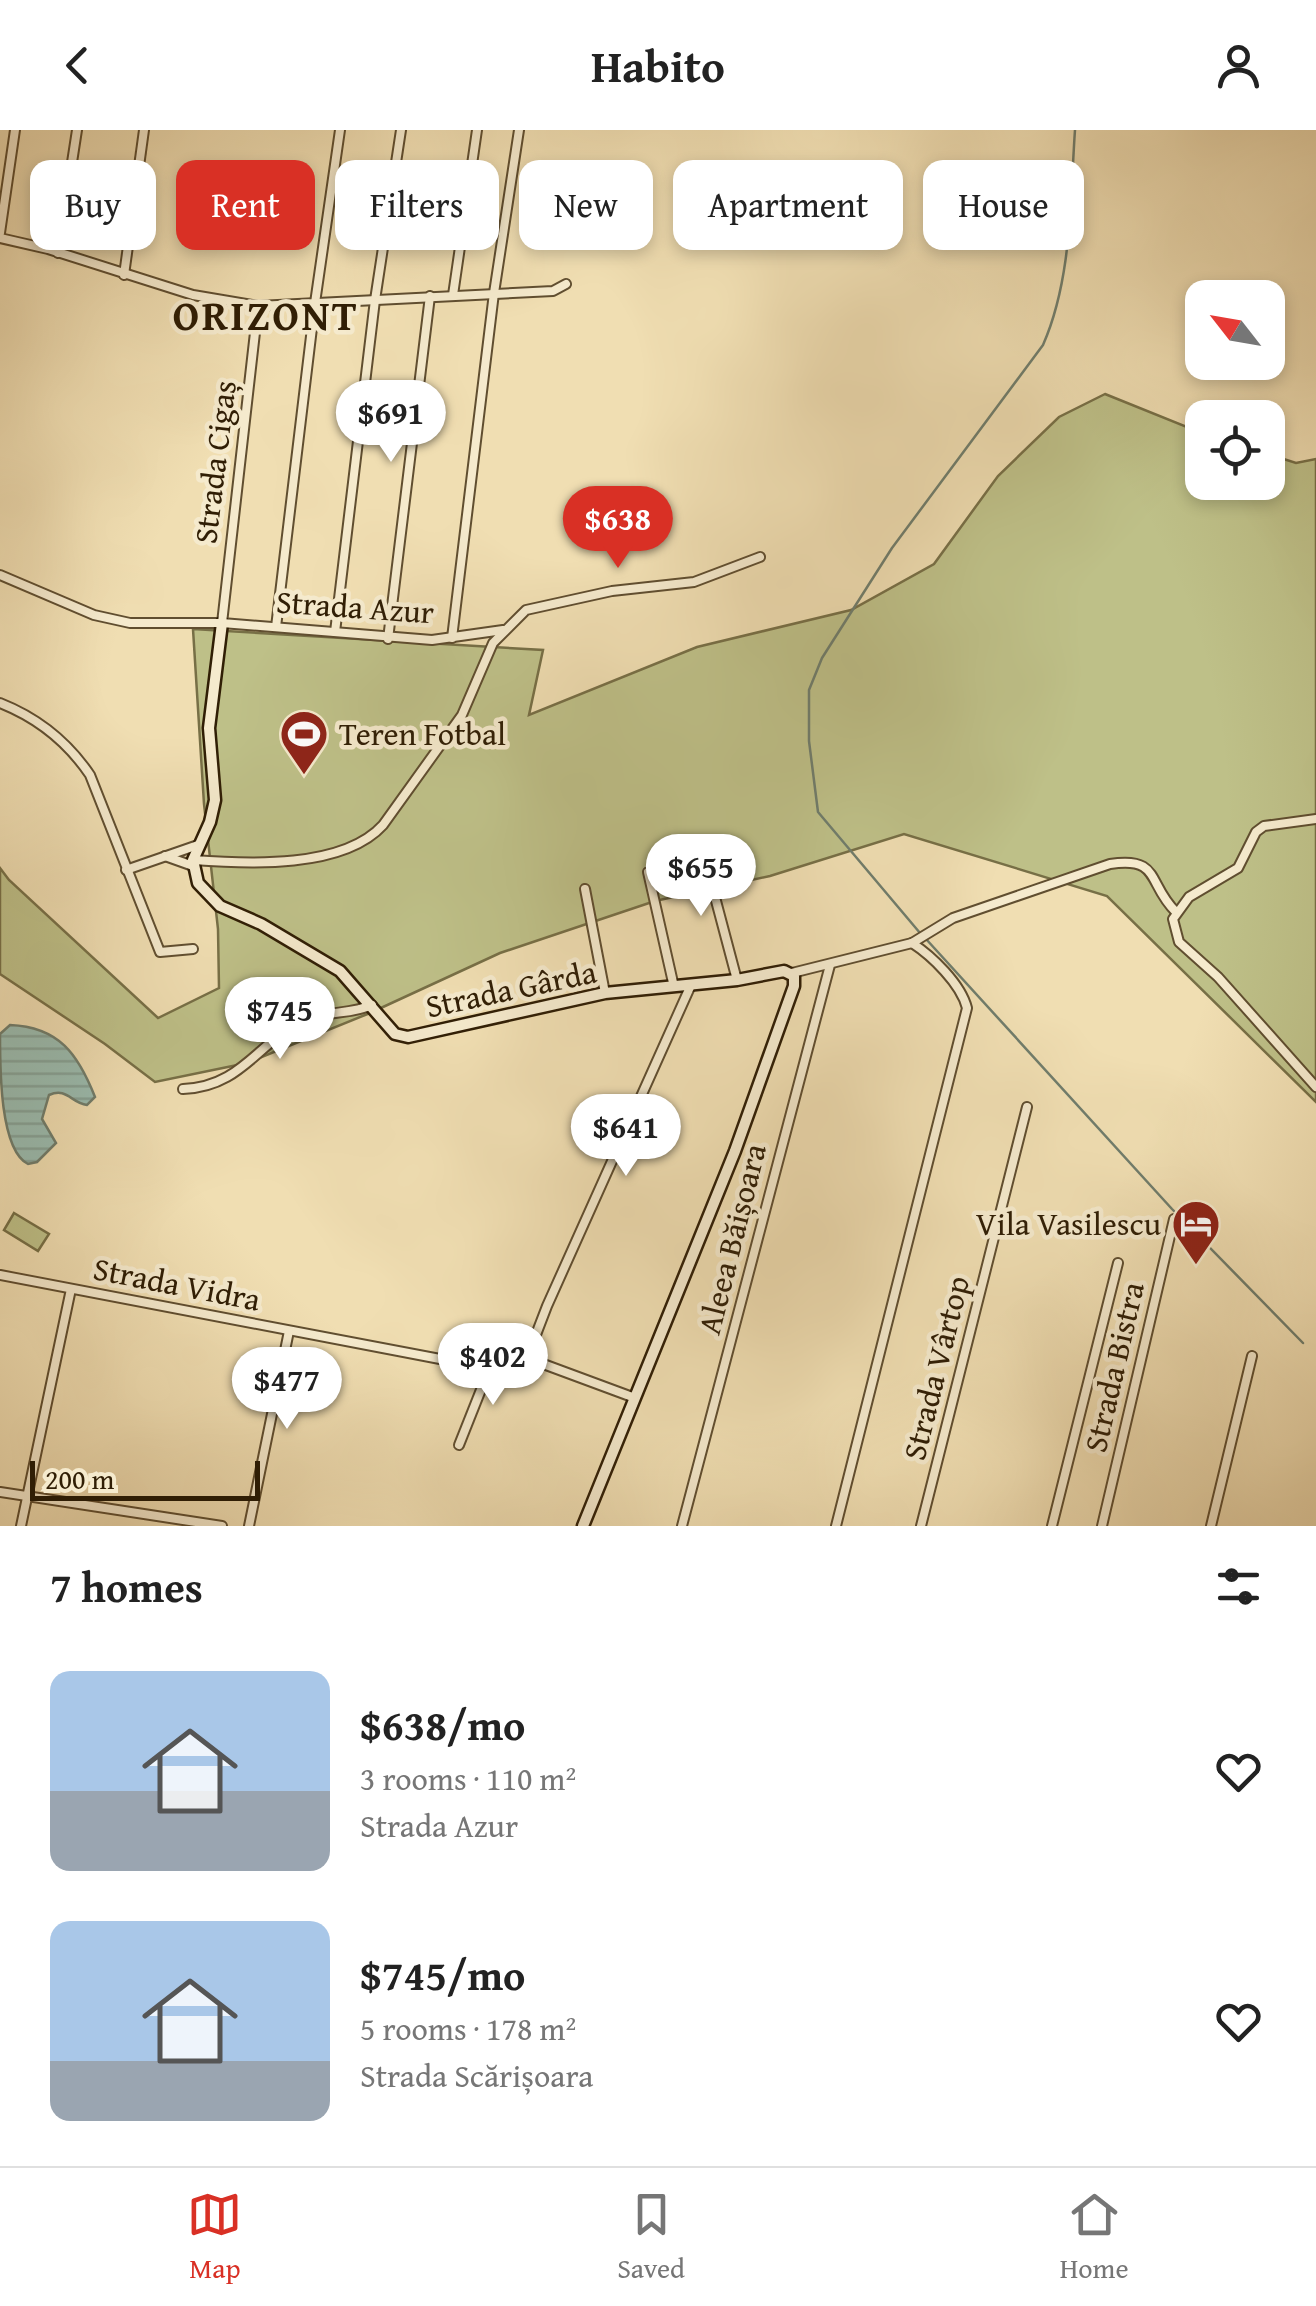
<!DOCTYPE html>
<html lang="en">
<head>
<meta charset="utf-8">
<style>
	:root { --surface:#fff; --page:#f2f2f2; --text:#222; --muted:#767676; --line:#e0e0e0; --accent:#d93025 }
	body { margin:0; font-family:"Gentium Book Plus",serif; background:var(--page); color:var(--text); height:100vh; display:flex; flex-direction:column; font-size:38px; white-space:nowrap }
	* { box-sizing:border-box; margin:0 }
	p { font-size:32px; color:var(--muted) }
	.icon { flex:none; width:55px; height:55px; fill:none; stroke:currentColor; stroke-width:2; stroke-linecap:round; stroke-linejoin:round }
	.map { position:relative; height:1396px; overflow:hidden }
	.side { display:flex; flex-direction:column; background:var(--surface); flex:1 }
	.side>* { flex:none }
	.top-card { position:absolute; left:30px; top:30px; width:1258px; height:90px; display:flex; gap:20px }
	.needle { width:65px; rotate:301deg }
	.fabs { position:absolute; left:1185px; top:150px; display:grid; gap:20px }
	.fabs a { display:grid; place-items:center; width:100px; height:100px; border-radius:20px; background:var(--surface); box-shadow:0 5px 15px #0003; font-size:50px }
	.scale { position:absolute; left:30px; bottom:25px; width:230px; box-sizing:border-box; padding-left:10px; border:5px solid #301e05; border-top:0; font-size:28px; line-height:35px; white-space:nowrap; color:#301e05; -webkit-text-stroke:8px #f5eacd; paint-order:stroke }
	.price { position:absolute; translate:-50% -85px; padding:0 22px; border-radius:35px; background:#fff; color:#222; font-size:32px; line-height:65px; filter:drop-shadow(0 2px 5px #0008) }
	.price::after { content:''; position:absolute; left:50%; top:60px; width:30px; height:22px; margin-left:-15px; background:inherit; clip-path:polygon(0 0,100% 0,50% 100%) }
	.price.active { background:var(--accent); color:#fff }
	ul { padding:0; list-style:none }
	li { display:flex; align-items:center; gap:30px; height:250px; padding:0 50px }
	li span { display:grid; place-items:center; flex:none; width:280px; height:200px; border-radius:20px; color:#555 }
	li>.icon { margin-inline-start:auto }
	span .icon { width:120px; height:120px; fill:#fffc; stroke-width:1 }
	li b { font-size:42px }
	h2 { display:flex; justify-content:space-between; align-items:center; height:120px; padding:0 50px; font-size:42px }
	.chip { padding:0 35px; border-radius:20px; background:var(--surface); box-shadow:0 5px 15px #0003; font-size:35px; line-height:90px }
	.chip.active { background:var(--accent); color:#fff }
	header { display:flex; justify-content:space-between; align-items:center; height:130px; padding:0 50px; background:var(--surface); font-size:45px; font-weight:800 }
	.menu { display:flex; justify-content:space-around; align-items:center; height:140px; border-top:2px solid var(--line); background:var(--surface); font-size:28px; color:var(--muted) }
	.menu a { display:grid; justify-items:center; gap:5px }
	.menu .active { color:var(--accent) }
	.map>svg:first-child { display:block }
</style>
</head>
<body>
<header><svg class="icon" aria-label="back" viewBox="0 0 24 24"><path d="M15 5l-7 7 7 7"/></svg>Habito<svg class="icon" aria-label="person" viewBox="0 0 24 24"><circle cx="12" cy="8" r="4"/><path d="M4 21q1-7 8-7t8 7"/></svg></header>
<div class="map">
<svg width="1316" height="1396" viewBox="0 0 1316 1396">
	<defs>
		<pattern id="water-rules" width="6" height="5" patternUnits="userSpaceOnUse" patternTransform="scale(2.5)"><rect width="6" height="5" fill="#9abcb0"/><path d="M0 2.5h6" fill="none" stroke="#85a196"/></pattern>
	</defs>
	<rect width="100%" height="100%" fill="#f0deb2"/>
	<filter id="stains"><feTurbulence type="fractalNoise" baseFrequency=".002" numOctaves="4"/><feColorMatrix values="0 0 0 0 .2 0 0 0 0 .09 0 0 0 0 .02 0 0 0 .5 -.17"/></filter>
	<radialGradient id="worn" r=".72"><stop offset=".6" stop-color="#630" stop-opacity="0"/><stop offset="1" stop-color="#630" stop-opacity=".3"/></radialGradient>
	<g fill="#bec088" stroke="#776f46" stroke-width="2.5">
		<polygon points="1105,264 1202,303 1202,352 1268,352 1268,324 1296,333 1316,329 1316,972 1107,766 904,704 770,746 655,771 500,823 370,883 247,933 155,952 105,914 0,844 0,738 9,750 158,888 219,858 218,799 204,674 193,499 543,520 529,585 697,517 851,480 934,434 998,346 1059,287"/>
		<polygon points="14,1083 49,1104 38,1121 4,1100"/>
	</g>
	<path fill="url(#water-rules)" stroke="#707d6c" stroke-width="2.5" d="M10,895C59,897 78,924 95,967L87,975C71,973 67,957 49,965L42,989L56,1013L37,1032L28,1034C0,1020 0,940 0,904Z"/>
	<g fill="none" stroke-linecap="round" stroke-linejoin="round">
		<g stroke="#707d6c" stroke-width="2.5">
			<path d="M920,803L818,682L809,611V560L822,528L892,418L1043,215C1072,149 1070,71 1075,0"/>
			<polyline points="926,809 1172,1079 1303,1213"/>
		</g>
		<g stroke="#604e30" stroke-width="12">
			<g id="street">
				<polyline points="0,103 15,0"/>
				<polyline points="0,108 48,119 193,165 258,176 553,161 566,154"/>
				<polyline points="58,123 77,0"/>
				<polyline points="124,145 144,0"/>
				<polyline points="453,165 477,0"/>
				<polyline points="0,445 94,485 130,493 222,493 432,510 503,500"/>
				<polyline points="222,493 258,176"/>
				<polyline points="276,497 315,173 340,0"/>
				<polyline points="335,502 375,170 401,0"/>
				<polyline points="452,508 494,163 519,0"/>
				<polyline points="388,509 430,166"/>
				<path d="M0,573C38,588 67,611 90,645L160,822L193,819"/>
				<polyline points="1316,689 1264,696 1256,702 1238,738 1189,767 1173,789 1179,812 1218,847 1316,957"/>
				<polyline points="702,718 737,850"/>
				<polyline points="165,726 193,736"/>
				<path d="M193,730C248,734 343,739 383,695L462,585L493,513L526,480L612,461L694,452L760,427"/>
				<polyline points="126,740 198,715"/>
				<polyline points="648,742 674,857"/>
				<polyline points="585,759 605,863"/>
				<path d="M912,813L953,788L1110,734C1161,726 1147,754 1176,782"/>
				<polyline points="792,843 912,813"/>
				<path d="M183,959C245,957 260,906 311,888C331,881 352,884 372,875"/>
				<polyline points="0,1145 440,1229 468,1231 502,1226 527,1228 635,1268"/>
				<polyline points="527,1228 547,1176 691,855"/>
				<polyline points="459,1315 494,1227"/>
				<polyline points="0,1362 222,1396"/>
				<polyline points="21,1396 71,1159"/>
				<polyline points="249,1396 289,1201"/>
				<polyline points="682,1396 830,835"/>
				<path d="M836,1396L967,878C961,854 932,826 912,813"/>
				<polyline points="921,1396 1027,977"/>
				<polyline points="1052,1396 1118,1133"/>
				<polyline points="1102,1396 1174,1089"/>
				<polyline points="1211,1396 1252,1226"/>
			</g>
		</g>
		<g stroke="#301e05" stroke-width="15">
			<polyline id="secondary" points="222,493 209,598 215,670 210,692 193,730 198,753 220,776 261,794 340,841 395,904 408,907 605,863 737,850 784,841 794,846 794,856 735,1021 583,1396"/>
		</g>
		<use href="#street" stroke="#f5eacd" stroke-width="8"/>
		<use href="#secondary" stroke="#f5eacd" stroke-width="10"/>
	</g>
	<defs>
		<g id="stadium-pin" transform="scale(2.5)"><path d="M0 17L-7.5 6A9.5 9.5 0 1 1 7.5 6Z" fill="#8f2418" stroke="#f5eacd"/><path d="M0-5a6.5 5 0 1 0 0 10a6.5 5 0 1 0 0-10ZM-3.5-1.8h7v3.6h-7Z" fill="#fff"/></g>
		<g id="hotel-pin" transform="scale(2.5)"><path d="M0 17L-7.5 6A9.5 9.5 0 1 1 7.5 6Z" fill="#8f2418" stroke="#f5eacd"/><path d="M-6-4.5h1.5V1H6V5H4.5V3h-9V5H-6ZM-4 0a1.8 1.8 0 1 1 3.6 0ZM.5 0V-2.5h3Q6-2.5 6 0Z" fill="#fff"/></g>
	</defs>
	<g fill-rule="evenodd">
		<use href="#stadium-pin" x="304" y="604"/>
		<use href="#hotel-pin" x="1196" y="1094"/>
	</g>
	<g text-anchor="middle" stroke-width="9" stroke-linejoin="round" paint-order="stroke">
		<g font-size="32" fill="#301e05" stroke="#f5eacd">
			<text transform="translate(215 332) rotate(-83)" y="11">Strada Cigaș</text>
			<text transform="translate(355 477) rotate(4)" y="11">Strada Azur</text>
			<text transform="translate(511 859) rotate(-12)" y="11">Strada Gârda</text>
			<text transform="translate(732 1109) rotate(-76)" y="11">Aleea Băișoara</text>
			<text transform="translate(177 1154) rotate(11)" y="11">Strada Vidra</text>
			<text transform="translate(1114 1237) rotate(-77)" y="11">Strada Bistra</text>
			<text transform="translate(936 1238) rotate(-76)" y="11">Strada Vârtop</text>
		</g>
		<g font-size="32" fill="#301e05" stroke="#f5eacd" text-anchor="start">
			<text x="339" y="615">Teren Fotbal</text>
			<text x="1161" y="1105" text-anchor="end">Vila Vasilescu</text>
		</g>
		<g font-size="42" font-weight="bold" letter-spacing="2.5" fill="#301e05" stroke="#f5eacd">
			<text x="266" y="200">ORIZONT</text>
		</g>
	</g>
	<rect width="100%" height="100%" filter="url(#stains)"/>
	<rect width="100%" height="100%" fill="url(#worn)"/>
</svg>
<div class="fabs">
<a><svg class="needle" viewBox="-14 -14 28 28"><path d="M0-13l5 13h-10z" fill="#e53935"/><path d="M0 13l5-13h-10z" fill="#767676"/></svg></a>
<a><svg class="icon" aria-label="locate" viewBox="0 0 24 24"><circle cx="12" cy="12" r="6"/><path d="M12 2v4M12 18v4M2 12h4M18 12h4"/></svg></a>
</div>
<div class="scale">200 m</div>
<b class="price" style="left:391px;top:335px">$691</b>
<b class="price active" style="left:618px;top:441px">$638</b>
<b class="price" style="left:701px;top:789px">$655</b>
<b class="price" style="left:280px;top:932px">$745</b>
<b class="price" style="left:626px;top:1049px">$641</b>
<b class="price" style="left:493px;top:1278px">$402</b>
<b class="price" style="left:287px;top:1302px">$477</b>
<div class="top-card">
<a class="chip">Buy</a>
<a class="chip active">Rent</a>
<a class="chip">Filters</a>
<a class="chip">New</a>
<a class="chip">Apartment</a>
<a class="chip">House</a>
</div>
</div>
<section class="side">
<h2>7 homes<svg class="icon" aria-label="filters" viewBox="0 0 24 24"><path d="M4 7h16M4 17h16"/><circle cx="9" cy="7" r="2"/><circle cx="15" cy="17" r="2"/></svg></h2>
<ul>
<li><span style="background:linear-gradient(#a9c7e8 60%,#9aa5b1 0)"><svg class="icon" aria-label="home" viewBox="0 0 24 24"><path d="M3 11l9-7 9 7M6 9v11h12V9"/></svg></span><div><b>$638/mo</b><p>3 rooms · 110 m²</p><p>Strada Azur</p></div><svg class="icon" aria-label="heart" viewBox="0 0 24 24"><path d="M12 20l-8-8c-3-5 5-10 8-4 3-6 11-1 8 4z"/></svg></li>
<li><span style="background:linear-gradient(#a9c7e8 70%,#9aa5b1 0)"><svg class="icon" aria-label="home" viewBox="0 0 24 24"><path d="M3 11l9-7 9 7M6 9v11h12V9"/></svg></span><div><b>$745/mo</b><p>5 rooms · 178 m²</p><p>Strada Scărișoara</p></div><svg class="icon" aria-label="heart" viewBox="0 0 24 24"><path d="M12 20l-8-8c-3-5 5-10 8-4 3-6 11-1 8 4z"/></svg></li>
</ul>
</section>
<nav class="menu">
<a class="active"><svg class="icon" aria-label="map" viewBox="0 0 24 24"><path d="M3 6l6-2 6 2 6-2v14l-6 2-6-2-6 2zM9 4v14M15 6v14"/></svg>Map</a>
<a><svg class="icon" aria-label="saved" viewBox="0 0 24 24"><path d="M7 4h10v16l-5-4-5 4z"/></svg>Saved</a>
<a><svg class="icon" aria-label="home" viewBox="0 0 24 24"><path d="M3 11l9-7 9 7M6 9v11h12V9"/></svg>Home</a>
</nav>
</body>
</html>
